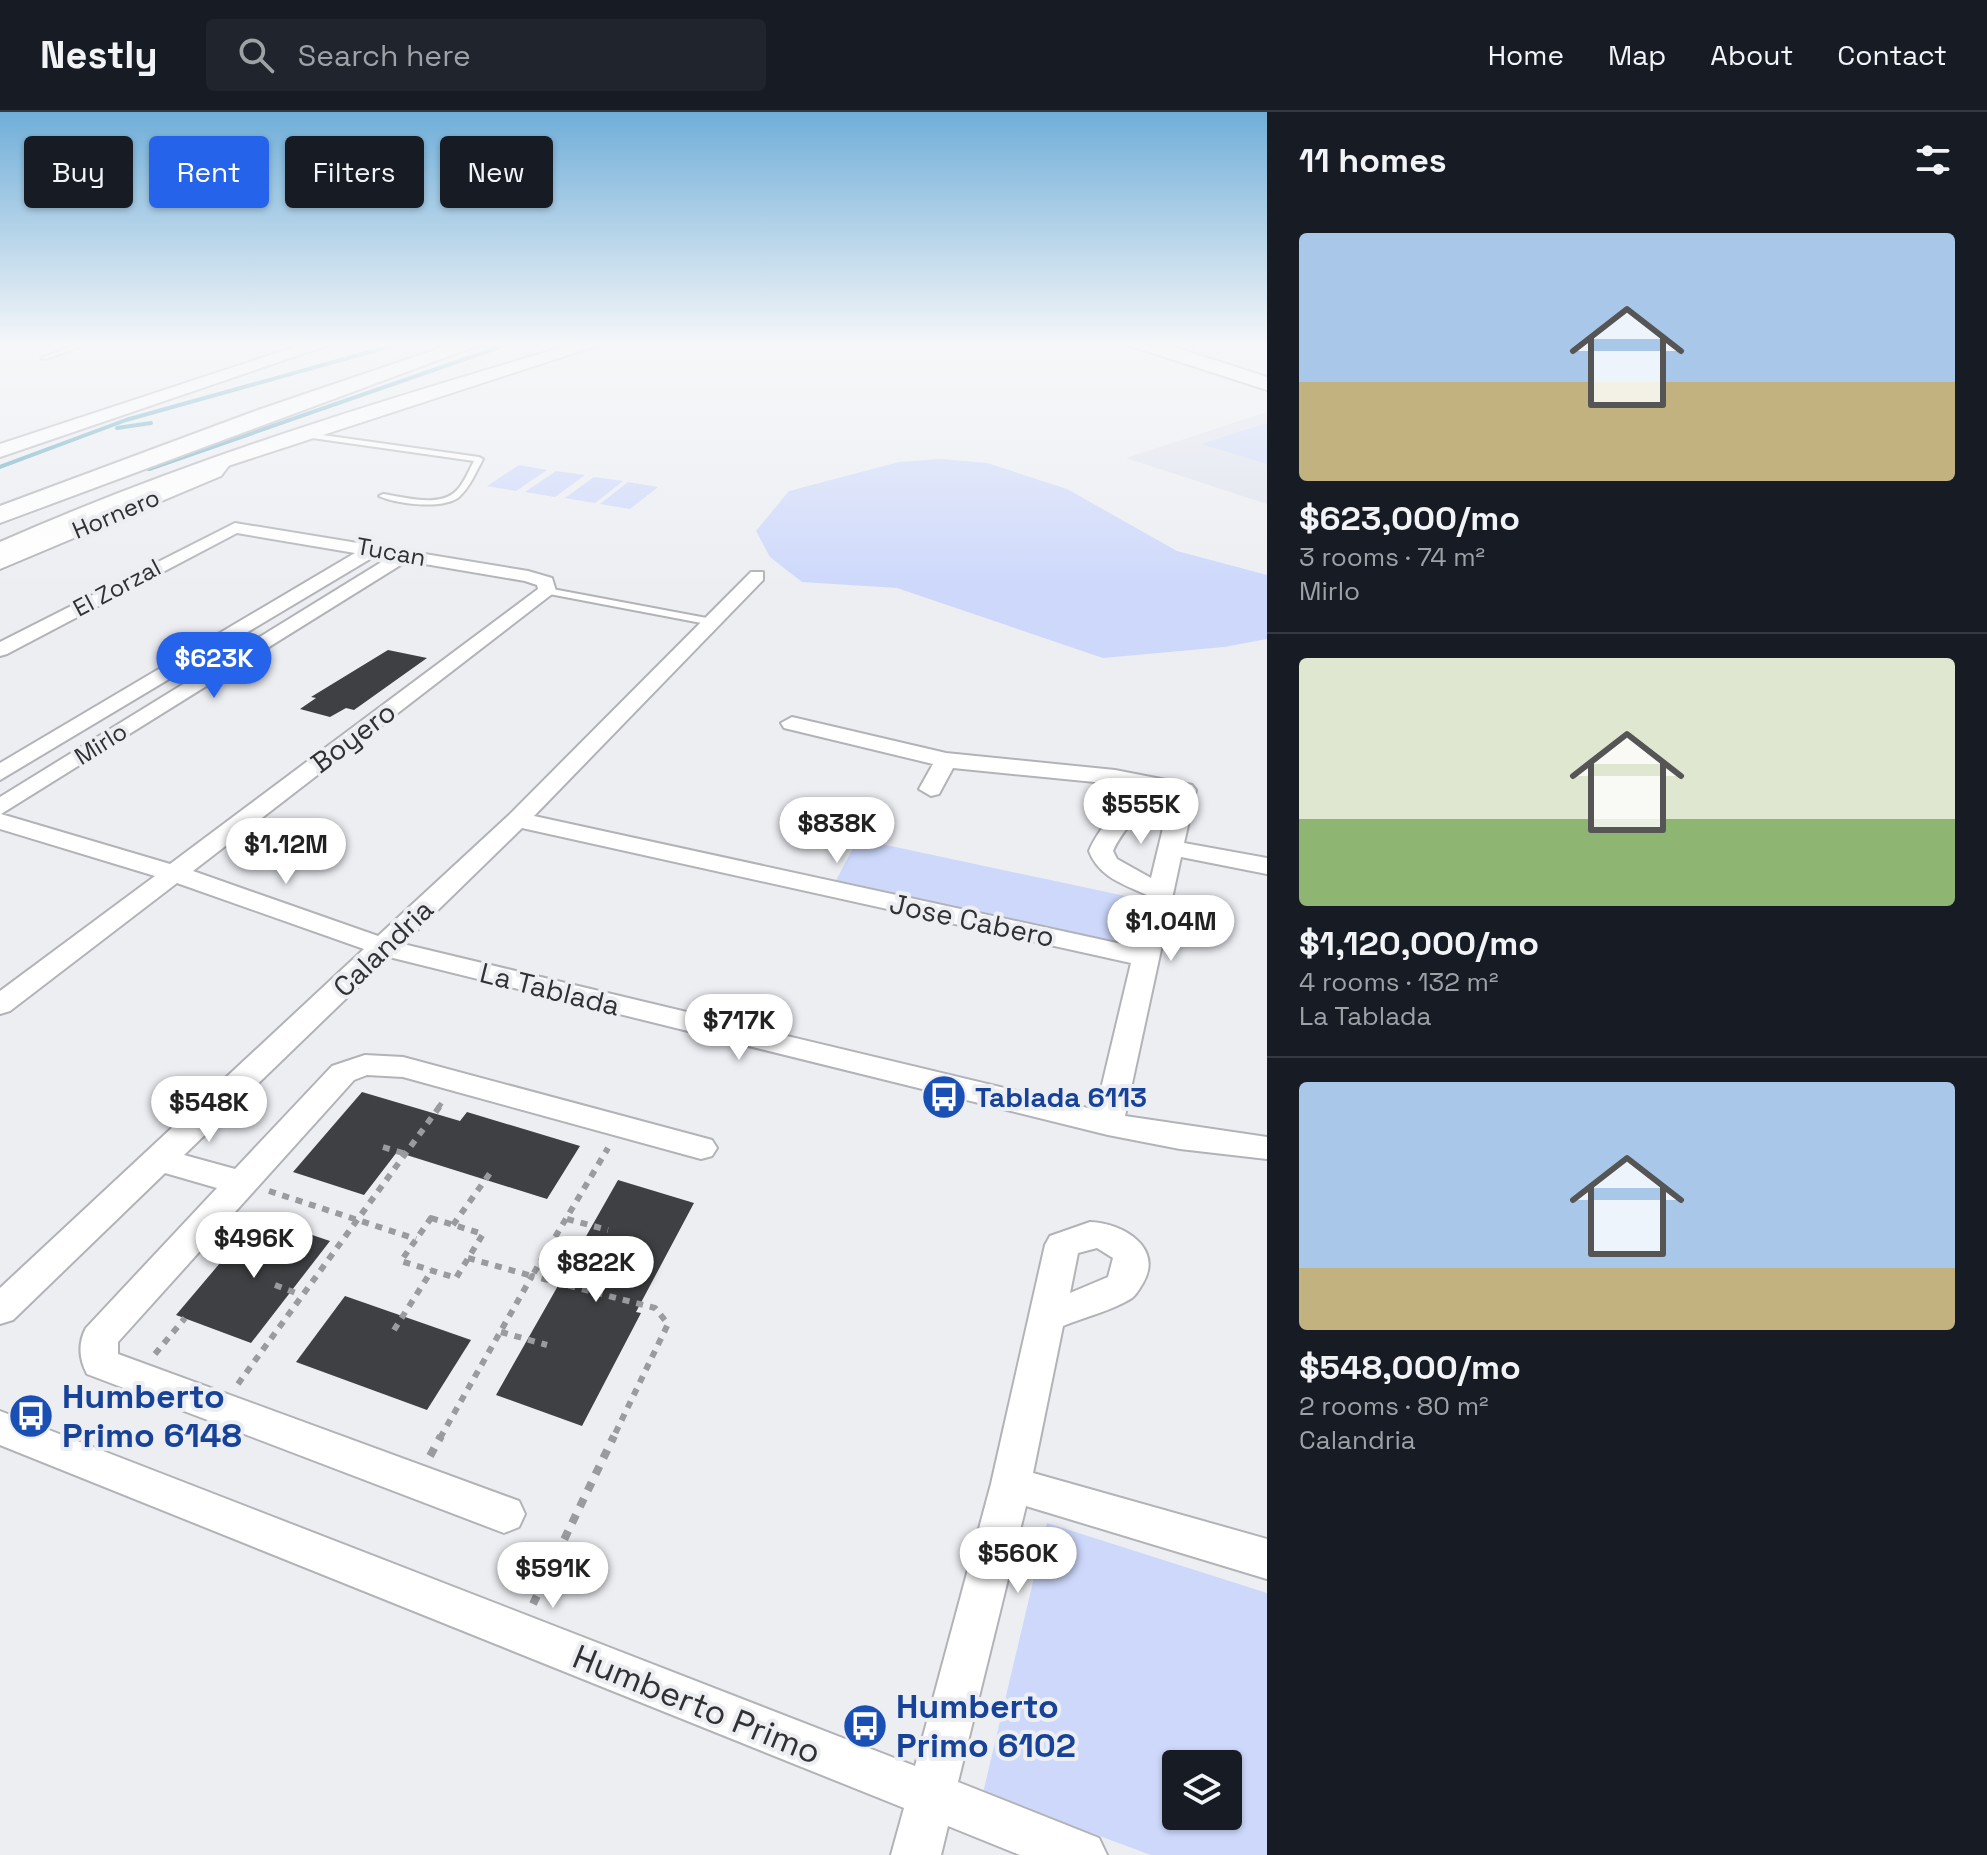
<!DOCTYPE html>
<html lang="en">
<head>
<meta charset="utf-8">
<style>
	:root { --surface:#171b24; --page:#20242c; --text:#f1f3f6; --muted:#9ea1a6; --line:#363941; --accent:#2563eb }
	body { margin:0; font-family:"Space Grotesk",sans-serif; background:var(--page); color:var(--text); height:100vh; display:flex; flex-direction:column; font-size:30px; white-space:nowrap }
	* { box-sizing:border-box; margin:0 }
	p { font-size:26px; color:var(--muted) }
	.icon { flex:none; width:44px; height:44px; fill:none; stroke:currentColor; stroke-width:2; stroke-linecap:round; stroke-linejoin:round }
	.map { position:relative; flex:1; overflow:hidden }
	.details { display:flex; flex-direction:column; background:var(--surface); width:720px }
	.details>* { flex:none }
	.guide { position:absolute; left:24px; top:24px; width:760px; height:72px; display:flex; gap:16px }
	.buttons { position:absolute; left:1162px; top:1638px; display:grid; gap:16px }
	.buttons a { display:grid; place-items:center; width:80px; height:80px; border-radius:8px; background:var(--surface); box-shadow:0 2px 6px #0004; font-size:40px }
	.price { position:absolute; translate:-50% -68px; padding:0 18px; border-radius:28px; background:#fff; color:#222; font-size:26px; line-height:52px; filter:drop-shadow(0 2px 4px #0008) }
	.price::after { content:''; position:absolute; left:50%; top:48px; width:24px; height:18px; margin-left:-12px; background:inherit; clip-path:polygon(0 0,100% 0,50% 100%) }
	.price.on { background:var(--accent); color:#fff }
	ul { padding:0; list-style:none }
	li { display:grid; align-content:center; gap:16px; height:424px; padding:0 32px }
	li+li { border-top:2px solid var(--line) }
	li span { display:grid; place-items:center; height:248px; border-radius:8px; color:#555 }
	li>.icon { margin-inline-start:auto }
	span .icon { width:144px; height:144px; fill:#fffc; stroke-width:1 }
	li b { font-size:34px }
	h2 { display:flex; justify-content:space-between; align-items:center; height:96px; padding:0 32px; font-size:34px }
	.tag { padding:0 28px; border-radius:8px; background:var(--surface); box-shadow:0 2px 6px #0004; font-size:28px; line-height:72px }
	.tag.on { background:var(--accent); color:#fff }
	header { display:flex; align-items:center; gap:48px; box-sizing:border-box; height:112px; padding:0 40px; background:var(--surface); border-bottom:2px solid var(--line) }
	header strong { font-size:38px }
	nav { display:flex; gap:44px; margin-inline-start:auto; font-size:28px }
	.search { width:560px; height:72px; background:var(--page); display:flex; align-items:center; gap:20px; box-sizing:border-box; padding:0 28px; border-radius:8px; color:var(--muted); font-size:30px }
	main { display:flex; flex:1; min-height:0 }
	.map>svg:first-child { display:block }
</style>
</head>
<body>
<header>
<strong>Nestly</strong>
<div class="search"><svg class="icon" aria-label="search" viewBox="0 0 24 24"><circle cx="10" cy="10" r="6"/><path d="M15 15l6 6"/></svg>Search here</div>
<nav><a>Home</a><a>Map</a><a>About</a><a>Contact</a></nav>
</header>
<main>
<div class="map">
<svg width="1267" height="1743" viewBox="0 0 1267 1743">
	<rect width="100%" height="100%" fill="#eceef2"/>
	<polygon fill="#dee2ed" points="1267,300 1267,392 1126,346"/>
	<g fill="#cdd8fb" fill-rule="evenodd">
		<polygon points="1267,311 1267,352 1201,332"/>
		<polygon points="941,347 987,351 1067,377 1177,439 1267,463 1267,527 1224,535 1103,546 897,476 802,470 770,445 756,419 789,379 899,350"/>
		<polygon points="519,353 547,358 516,379 487,374"/>
		<polygon points="556,359 585,363 555,385 525,380"/>
		<polygon points="594,365 623,369 595,391 565,386"/>
		<polygon points="628,370 658,375 630,397 600,392"/>
		<polygon points="858,727 1144,788 1132,838 834,772"/>
		<path d="M1047,1411L1267,1481V1743H1151L983,1681ZM1176,1652H1228V1704H1176Z"/>
	</g>
	<g fill="none" stroke-linecap="round" stroke-linejoin="round">
		<g stroke="#5da5bf" stroke-width="4">
			<polyline points="117,316 151,311"/>
			<polyline points="0,355 126,308 405,230"/>
			<polyline points="149,357 514,230"/>
		</g>
	</g>
	<g fill="#3f4043">
		<polygon points="388,538 427,546 354,598 346,596 330,605 300,597 316,586 311,585"/>
		<polygon points="362,980 460,1009 467,1000 580,1034 547,1087 397,1040 364,1083 293,1060"/>
		<polygon points="618,1068 694,1091 636,1200 641,1201 582,1314 496,1283"/>
		<polygon points="259,1105 330,1129 251,1231 176,1203"/>
		<polygon points="345,1184 471,1228 427,1298 296,1250"/>
	</g>
	<g fill="none" stroke-linecap="round" stroke-linejoin="round">
		<g stroke="#b2b3b7" stroke-width="4">
			<g id="service">
				<polygon points="83,230 92,230 46,247 41,246"/>
				<path d="M301,320L479,345L483,347C476,360 470,375 459,385C443,398 396,392 379,384L383,382C405,385 441,397 458,377C465,369 469,358 474,349L298,324Z"/>
				<polygon points="547,476 712,507 717,510 712,513 544,481 542,479"/>
			</g>
		</g>
		<g stroke="#b2b3b7" stroke-width="4">
			<g id="minor">
				<polygon points="221,344 234,347 221,364 0,457 0,445 124,391 211,358"/>
				<path d="M235,411L528,459L552,466L556,479L193,759L378,824L509,703L751,460H763V468L534,704L1135,835L1147,783C1123,772 1099,765 1089,739C1099,714 1121,701 1115,672L953,656L939,682L931,684L919,677L933,652L784,616L781,611L792,605L946,641L1115,658L1192,673L1196,678L1184,731L1267,746V762L1181,745L1125,1004L1267,1025V1047L1180,1037L1108,1023L389,845L184,1043L235,1057L332,954L365,943L403,945L701,1025L712,1028L717,1036L712,1044L701,1047L403,965L367,963L354,968L118,1230V1242L519,1389L525,1402L519,1415L504,1421L87,1262C79,1247 78,1231 86,1216L217,1076L165,1061L13,1208L0,1212V1176L364,837L177,771L10,899L0,902V879L155,764L0,717V685L388,446L375,444L0,668V651L355,441L237,421L7,542L0,544V530ZM407,449L525,469L537,473L538,477L170,752L1,702ZM1139,677L1171,683L1151,766L1117,747L1113,739C1122,717 1145,702 1139,677ZM522,716L1131,851L1096,998L403,832Z"/>
				<path d="M1090,1110C1122,1111 1164,1135 1143,1171C1140,1176 1136,1183 1132,1186C1112,1199 1084,1205 1063,1214L1033,1361L1267,1427V1467L1026,1394L958,1670L1099,1726L1107,1743H1020L948,1714L941,1743H891L904,1696L0,1333V1299L915,1654L991,1372L1045,1133L1050,1124ZM1097,1136L1113,1146L1108,1165L1070,1181L1078,1141Z"/>
			</g>
		</g>
		<g stroke="#b2b3b7" stroke-width="4">
			<g id="secondary">
				<polygon points="310,230 337,230 0,345 0,332"/>
				<path d="M580,230H608L228,354L0,446V430C188,347 383,288 580,230Z"/>
			</g>
		</g>
		<g stroke="#b2b3b7" stroke-width="4">
			<polygon id="primary" points="1128,230 1158,230 1267,265 1267,278 1131,234"/>
		</g>
		<g stroke="#b2b3b7" stroke-width="4">
			<polygon id="motorway" points="458,230 487,230 0,411 0,394 258,298"/>
		</g>
		<polyline stroke="#9a9b9e" stroke-width="5" stroke-dasharray="6 6" stroke-linecap="butt" points="438,996 443,989"/>
		<g stroke="#9a9b9e" stroke-width="6" stroke-dasharray="7 7" stroke-linecap="butt">
			<polyline points="383,1035 403,1041"/>
			<polyline points="269,1079 416,1127"/>
			<polygon points="431,1106 483,1122 456,1166 401,1149"/>
			<polyline points="567,1107 608,1118"/>
			<polyline points="453,1113 493,1057"/>
			<polyline points="468,1146 532,1164 608,1036"/>
			<polyline points="275,1173 301,1183"/>
			<polyline points="394,1218 432,1158"/>
			<polyline points="501,1220 547,1233"/>
			<polyline points="155,1242 185,1206"/>
			<polyline points="238,1272 440,994"/>
			<polyline points="440,1326 532,1164 655,1196 668,1212 613,1326"/>
		</g>
		<g stroke="#9a9b9e" stroke-width="8" stroke-dasharray="9 9" stroke-linecap="butt">
			<polyline points="430,1344 441,1324"/>
			<polyline points="533,1492 614,1324"/>
		</g>
		<use href="#service" fill="#fff" fill-rule="evenodd"/>
		<use href="#minor" fill="#fff" fill-rule="evenodd"/>
		<use href="#secondary" fill="#fff" fill-rule="evenodd"/>
		<use href="#primary" fill="#fff" fill-rule="evenodd"/>
		<use href="#motorway" fill="#fff" fill-rule="evenodd"/>
	</g>
	<linearGradient id="sky" x2="0" y2="1"><stop stop-color="#70aed8"/><stop offset="0.49" stop-color="#f6f7f9"/><stop offset="1" stop-color="#f6f7f9" stop-opacity="0"/></linearGradient>
	<rect width="1267" height="474" fill="url(#sky)"/>
	<defs>
		<g id="bus-disc" transform="scale(2.3)"><circle r="9.5" fill="#1a4fb4" stroke="#eceef2"/><path d="M-5-6H5V4H4V6H2V4H-2V6H-4V4H-5ZM-3.5-4V0h7V-4ZM-3.5 1.2v1.5H-2V1.2ZM2 1.2v1.5H3.5V1.2Z" fill="#fff"/></g>
	</defs>
	<g fill-rule="evenodd">
		<use href="#bus-disc" x="944" y="985"/>
		<use href="#bus-disc" x="31" y="1304"/>
		<use href="#bus-disc" x="865" y="1614"/>
	</g>
	<g text-anchor="middle" stroke-width="8" stroke-linejoin="round" paint-order="stroke">
		<g font-size="24" fill="#313133" stroke="#eceef2">
			<text transform="translate(116 402) rotate(-23)" y="8">Hornero</text>
			<text transform="translate(391 440) rotate(10)" y="8">Tucan</text>
			<text transform="translate(117 476) rotate(-28)" y="8">El Zorzal</text>
			<text transform="translate(101 632) rotate(-32)" y="8">Mirlo</text>
		</g>
		<g font-size="28" fill="#313133" stroke="#eceef2">
			<text transform="translate(353 625) rotate(-37)" y="10">Boyero</text>
			<text transform="translate(972 808) rotate(12)" y="10">Jose Cabero</text>
			<text transform="translate(383 836) rotate(-44)" y="10">Calandria</text>
			<text transform="translate(550 877) rotate(14)" y="10">La Tablada</text>
		</g>
		<g font-size="28" font-weight="bold" fill="#164399" stroke="#eceef2" text-anchor="start">
			<text x="975" y="995">Tablada 6113</text>
		</g>
		<g font-size="34" font-weight="bold" fill="#164399" stroke="#eceef2" text-anchor="start">
			<text x="62" y="1296">Humberto<tspan x="62" dy="39">Primo 6148</tspan></text>
			<text x="896" y="1606">Humberto<tspan x="896" dy="39">Primo 6102</tspan></text>
		</g>
		<g font-size="34" fill="#313133" stroke="#eceef2">
			<text transform="translate(697 1592) rotate(22)" y="12">Humberto Primo</text>
		</g>
	</g>
</svg>
<div class="buttons">
<a><svg class="icon" aria-label="layers" viewBox="0 0 24 24"><path d="M12 4l9 5-9 5-9-5zM3 14l9 5 9-5"/></svg></a>
</div>
<b class="price on" style="left:214px;top:588px">$623K</b>
<b class="price" style="left:1141px;top:734px">$555K</b>
<b class="price" style="left:837px;top:753px">$838K</b>
<b class="price" style="left:286px;top:774px">$1.12M</b>
<b class="price" style="left:1171px;top:851px">$1.04M</b>
<b class="price" style="left:739px;top:950px">$717K</b>
<b class="price" style="left:209px;top:1032px">$548K</b>
<b class="price" style="left:254px;top:1168px">$496K</b>
<b class="price" style="left:596px;top:1192px">$822K</b>
<b class="price" style="left:1018px;top:1483px">$560K</b>
<b class="price" style="left:553px;top:1498px">$591K</b>
<div class="guide">
<a class="tag">Buy</a>
<a class="tag on">Rent</a>
<a class="tag">Filters</a>
<a class="tag">New</a>
</div>
</div>
<section class="details">
<h2>11 homes<svg class="icon" aria-label="filters" viewBox="0 0 24 24"><path d="M4 7h16M4 17h16"/><circle cx="9" cy="7" r="2"/><circle cx="15" cy="17" r="2"/></svg></h2>
<ul>
<li><span style="background:linear-gradient(#a9c7e8 60%,#c2b280 0)"><svg class="icon" aria-label="home" viewBox="0 0 24 24"><path d="M3 11l9-7 9 7M6 9v11h12V9"/></svg></span><div><b>$623,000/mo</b><p>3 rooms · 74 m²</p><p>Mirlo</p></div></li>
<li><span style="background:linear-gradient(#dfe7d0 65%,#8fb573 0)"><svg class="icon" aria-label="home" viewBox="0 0 24 24"><path d="M3 11l9-7 9 7M6 9v11h12V9"/></svg></span><div><b>$1,120,000/mo</b><p>4 rooms · 132 m²</p><p>La Tablada</p></div></li>
<li><span style="background:linear-gradient(#a9c7e8 75%,#c2b280 0)"><svg class="icon" aria-label="home" viewBox="0 0 24 24"><path d="M3 11l9-7 9 7M6 9v11h12V9"/></svg></span><div><b>$548,000/mo</b><p>2 rooms · 80 m²</p><p>Calandria</p></div></li>
</ul>
</section>
</main>
</body>
</html>
